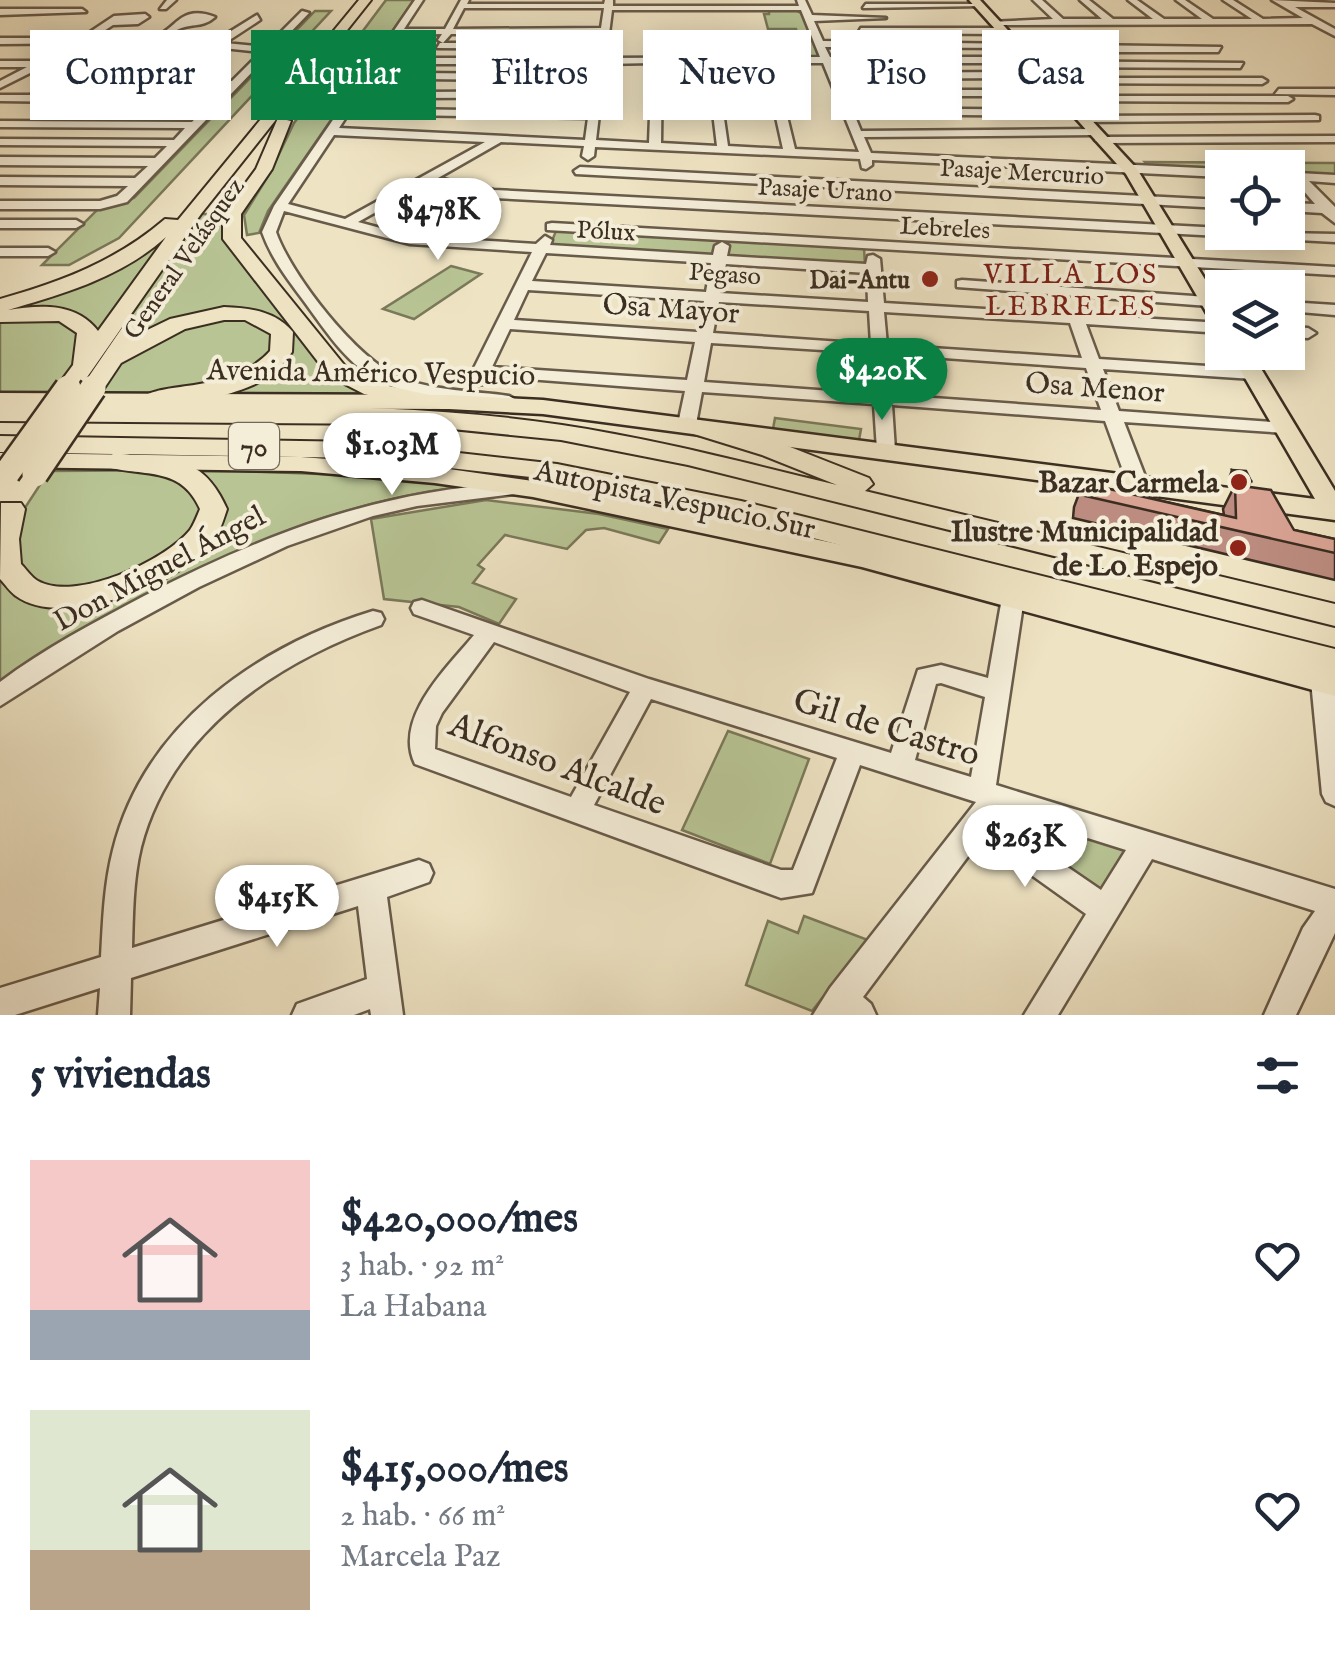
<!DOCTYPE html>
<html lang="es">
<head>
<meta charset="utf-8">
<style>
	:root { --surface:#fff; --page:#f2f2f3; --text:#1f2937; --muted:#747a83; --accent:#0b8043 }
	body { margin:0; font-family:"IM FELL English",serif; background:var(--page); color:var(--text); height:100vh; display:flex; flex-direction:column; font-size:38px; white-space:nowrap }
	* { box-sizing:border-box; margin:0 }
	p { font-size:32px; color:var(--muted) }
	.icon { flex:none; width:55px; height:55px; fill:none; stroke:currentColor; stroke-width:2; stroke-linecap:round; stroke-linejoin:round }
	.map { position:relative; height:1015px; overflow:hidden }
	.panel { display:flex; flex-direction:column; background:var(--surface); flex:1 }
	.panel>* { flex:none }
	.hud { position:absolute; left:30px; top:30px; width:1275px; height:90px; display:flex; gap:20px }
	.tools { position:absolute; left:1205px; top:150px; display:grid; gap:20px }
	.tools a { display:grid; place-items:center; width:100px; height:100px; border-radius:0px; background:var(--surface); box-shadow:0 5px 25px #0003; font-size:50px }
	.price { position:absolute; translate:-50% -85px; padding:0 22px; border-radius:35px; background:#fff; color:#222; font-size:32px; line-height:65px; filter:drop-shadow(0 2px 5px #0008) }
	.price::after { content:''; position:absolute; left:50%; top:60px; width:30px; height:22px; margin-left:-15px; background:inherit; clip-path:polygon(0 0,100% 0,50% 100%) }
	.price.on { background:var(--accent); color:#fff }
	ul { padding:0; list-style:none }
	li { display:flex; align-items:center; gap:30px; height:250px; padding:0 30px }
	li span { display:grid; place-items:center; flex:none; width:280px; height:200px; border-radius:0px; color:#555 }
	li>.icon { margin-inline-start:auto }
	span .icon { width:120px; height:120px; fill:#fffc; stroke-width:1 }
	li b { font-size:42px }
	h2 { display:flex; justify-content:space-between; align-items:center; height:120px; padding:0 30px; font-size:42px }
	.pill { padding:0 35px; border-radius:0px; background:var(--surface); box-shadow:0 5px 25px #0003; font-size:35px; line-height:90px }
	.pill.on { background:var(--accent); color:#fff }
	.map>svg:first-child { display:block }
</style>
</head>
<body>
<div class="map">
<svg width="1335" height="1015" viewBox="0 0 1335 1015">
	<rect width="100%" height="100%" fill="#eee3c3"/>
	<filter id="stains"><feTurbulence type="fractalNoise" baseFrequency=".002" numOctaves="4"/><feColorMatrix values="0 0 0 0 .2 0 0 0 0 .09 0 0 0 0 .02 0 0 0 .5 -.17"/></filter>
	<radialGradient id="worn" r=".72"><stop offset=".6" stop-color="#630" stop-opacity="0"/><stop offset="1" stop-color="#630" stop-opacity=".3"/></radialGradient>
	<g fill="#b8c494" stroke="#7a795a" stroke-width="2.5">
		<polygon points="386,0 414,0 268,211 259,233 247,235 244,215 270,173 294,123"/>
		<polygon points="769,10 795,10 803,14 819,57 806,57 796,29 768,29 764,14 769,14"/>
		<polygon points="315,11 331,11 119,238 69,265 42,265 99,208 134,198"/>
		<polygon points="1145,162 1335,163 1335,177 1288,174 1288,168 1222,168 1222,171 1151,168"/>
		<path d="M190,214H227L224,239L321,363L375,395L0,393V310C78,282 130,273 190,214Z"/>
		<polygon points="556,231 864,247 865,266 549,248"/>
		<polygon points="451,266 481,274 414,319 383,309"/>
		<polygon points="775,418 861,429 859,440 773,429"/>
		<path d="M219,470L370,476L462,487C281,508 151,594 0,687V546L49,471Z"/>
		<polygon points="486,500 599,514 668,529 659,543 604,528 586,530 567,549 505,535 478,565 484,569 473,583 516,599 499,624 459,607 384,599 371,519"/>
		<polygon points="728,731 809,759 770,864 682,830"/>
		<polygon points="1001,806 1129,848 1104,893 993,821"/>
		<polygon points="804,916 868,940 812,1011 746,985 768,921 798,933"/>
	</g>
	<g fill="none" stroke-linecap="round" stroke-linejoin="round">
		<g stroke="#685b4a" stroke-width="5">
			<g id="minor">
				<polygon points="167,0 176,0 166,9 160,9"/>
				<path d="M415,0H423L404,29H445L461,0H469L467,4H604L605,0H613V6H799L797,0H805L812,15L886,18L814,21L823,41L1221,47L1218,52H1019L1015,48L825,47L830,57H1028L1032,61L1243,63L1240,68L1032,67L1028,63H832L836,73L1042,72L1047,75L1042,78L839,79L844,90H1058L1063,93L1058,96H846L851,108L1076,110L1081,113L1076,116L854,114L861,131L1094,129L1100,132L1094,135L864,137L871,153L1222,169V177L872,160V165L866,169L862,168L860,159L595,147L594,156L588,160L582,156L584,146L501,142L438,178L494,190L1222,228V232L1335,234V242L494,198L428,183L358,222L410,236L536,244L545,236L552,240L550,245L713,255L715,246L722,242L729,246L727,256L866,264L868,256L873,255L880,259L884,303L1222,323V333L1086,324L1099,359L1253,369L1261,374L1253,379L1103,369L1119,411L1285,423L1294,428L1285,433L1124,422L1148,484L1138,490L1128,484L1105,421L892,405L895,450L886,456L877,450L874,404L702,392L696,424L687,429L678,424L685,391L487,376L483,384L477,385L468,380L532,252L410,244L284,211L276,232C291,275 358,361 401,378C435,391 473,391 509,396L518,401L509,406C465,400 413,401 374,378C345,361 325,330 306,304C289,281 272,260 262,232L274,206ZM464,8H604L601,28L453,29ZM612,10H801L820,57L606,58ZM442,34L438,40L443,43L451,34H600L596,58H385L400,35ZM652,63L649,143L596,140L605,64ZM662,63H707L717,146L661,143ZM716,63H764L783,149L728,146ZM774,63H823L859,152L795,149ZM381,64H596L594,75L423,73L418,76L423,79L593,81L592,91L419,92L415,87H366ZM362,93H409L413,98L591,97L589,112L403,109L398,112L403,115L588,118L585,140L339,128ZM334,135L485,142L345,219L288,204ZM546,253L711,263L706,292L532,281ZM726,264L867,273L868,302L720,293ZM528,290L704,301L697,332L514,320ZM719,302L869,311L871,344L713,333ZM884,312L1070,323L1082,358L887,345ZM510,329L695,342L687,380L492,367ZM711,343L871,353L873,394L704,382ZM888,354L1086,368L1101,410L891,395Z"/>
				<polygon points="1033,0 1042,0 1063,19 1102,19 1080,0 1089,0 1113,19 1153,19 1128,0 1137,0 1164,19 1202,19 1176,0 1185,0 1213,19 1252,19 1223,0 1233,0 1263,19 1303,18 1272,0 1335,3 1335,7 1295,7 1335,29 1335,36 1312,24 993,25 989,22 1053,19"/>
				<polygon points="866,4 979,4 983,6 863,8"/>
				<polygon points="0,9 82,9 86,12 0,15"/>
				<path d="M302,11L309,13L127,202L100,209H0V201H100L117,196L128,186L0,185V177L135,178L148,166L0,165V157L155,158L167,146L0,145V139L174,140L185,128L0,127V121L192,122L209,104L0,101V95H30L70,67H42L0,88V81L27,67H0V61H78L104,43L0,44V38H81L114,16L145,14L149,17L138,24L113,25L93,38C112,38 132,40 151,37C177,33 177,3 215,17C199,31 188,19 166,37L215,41L257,15L260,20L225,43L266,47ZM115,43H176L261,52L232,81H90L85,84L90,87H226L216,98L43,95L94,59L160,58L212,66L217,63L160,52L102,53Z"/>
				<polygon points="861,28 1002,28 1006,31 1002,34 858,33"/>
				<polygon points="440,43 583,43 588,46 583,49 437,48"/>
				<polygon points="1047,78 1262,78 1267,81 1262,84 1043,83"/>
				<polygon points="1279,89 1335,89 1335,95 1275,94"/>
				<polygon points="1064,96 1288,96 1293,99 1288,102 1060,101 1060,97"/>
				<polygon points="1315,115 1319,116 1319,120 1082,122 1077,119 1082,116"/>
				<polygon points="1335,136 1335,142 1101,143 1095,140 1101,137"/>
				<polygon points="580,167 1222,200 1222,208 576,174 574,171"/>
				<polygon points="1298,173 1335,175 1335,183 1309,181 1335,207 1335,223 1322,213 1288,211 1288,203 1315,204 1295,181 1288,179 1288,174"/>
				<polygon points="0,220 76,220 83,224 76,228 0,228"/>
				<polygon points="552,223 1335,267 1335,275 547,230 547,224"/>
				<polygon points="0,248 48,248 55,252 48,256 0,256"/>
				<polygon points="962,280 1222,298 1222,307 957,287 957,281"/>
				<polygon points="1288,302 1335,305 1335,315 1288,311"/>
				<polygon points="1288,327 1308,328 1316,333 1308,338 1288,337"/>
				<path d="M514,483L524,489L521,493L417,506L373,516L287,546L199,587L118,631L0,706V682C45,648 95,622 144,596C265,534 377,491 514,483Z"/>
				<path d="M1013,590L1021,592L1024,598L996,785L1335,889V933L1296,1015H1264L1303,928L1315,911L1152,859L1058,1015H1024L1086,914L981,839L863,997L871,1004L876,1015H813L830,988L976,802L860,765L812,893L781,898L415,764C393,718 447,668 474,635L414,614L411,608L414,602L422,600L649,679L891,753L918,670L941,665L988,678L1002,598L1005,592ZM494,642L630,692L571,797L435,749L436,726L442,713ZM941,683L985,697L971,777L915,760L936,684ZM651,699L837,758L793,870H781L594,805ZM1002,811L1126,850L1101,890L996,818Z"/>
				<path d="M373,611L381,613L384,619L381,625C275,663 171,732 141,847C133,880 133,915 132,948L419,860L429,864L433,873L429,882L387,897L403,1015H371L370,1009L354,1015H292L297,1004L367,979L358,906L131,978L130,1015H98L100,988L15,1015H0V988L101,957C103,922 104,885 113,850C144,725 256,647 373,611Z"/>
				<polygon points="1323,672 1332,674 1335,681 1335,806 1326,802 1322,794 1311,681 1314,674"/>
			</g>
		</g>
		<g stroke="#3b2e21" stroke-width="5">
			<g id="major">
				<polygon points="969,0 980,0 1137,169 1222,307 1222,328 1212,322 1126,174"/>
				<polygon points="1230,352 1251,352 1335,491 1335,520 543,414 449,409 0,407 0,393 449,395 543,400 1315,499"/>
				<polygon points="0,453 301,457 435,467 533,481 862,549 1335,672 1335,696 862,567 533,497 435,483 301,471 0,467"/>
			</g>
		</g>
		<g stroke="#3b2e21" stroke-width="4">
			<g id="highway">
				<path d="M359,0H371L201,214L76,393H60L56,388L73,365L77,333L59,321L0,322V299C61,282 116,261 165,219L178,220ZM166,237L98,331C76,302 40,305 8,310C63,294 122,277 166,237Z"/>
				<polygon points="278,118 291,121 272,169 241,214 241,238 345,366 380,384 438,397 441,402 438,407 429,409 364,394 329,376 223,239 223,214 256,169"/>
				<path d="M224,307C250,308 275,311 293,332L292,352C284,363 275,373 263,380C242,393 156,417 139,400C159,379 229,396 270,351L271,334L245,320H224L185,329L121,363L101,393H85L81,388L124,325H140L141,333L170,319Z"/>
				<path d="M0,407C186,408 378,397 562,425C655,439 746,463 837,485L762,455L678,429L675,424L687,417L780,443L869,478L873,484L865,491L1335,604V626L688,465L561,440L402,424L0,421Z"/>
				<path d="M0,436L361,442L557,464L741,501L1335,649V675L741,519L557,480L361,458L122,454C175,461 203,455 227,509C224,518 221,529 215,538C185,583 64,631 16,596C10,592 5,584 0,579L1,503H21L25,509L19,539L21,564C26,569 32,578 38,581C76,602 165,561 190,530C194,524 197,516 200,509C181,466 146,477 107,467L103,461L113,454L0,452Z"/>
			</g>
		</g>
		<use href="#minor" fill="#f4edd8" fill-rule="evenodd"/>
		<use href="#major" fill="#eee3c3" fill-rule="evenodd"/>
		<use href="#highway" fill="#eee3c3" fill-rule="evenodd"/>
		<g stroke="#3b2e21" stroke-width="30" stroke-linecap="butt">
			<g id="highway-bridge">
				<polyline points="7,473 68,388"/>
				<polyline points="35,474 93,388"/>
			</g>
		</g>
		<use href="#highway-bridge" stroke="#eee3c3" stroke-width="25"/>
	</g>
	<g fill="#bb8c7f" stroke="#3b2e21" stroke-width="2.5">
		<polygon points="1232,470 1251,481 1248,487 1234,485 1230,476"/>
		<polygon points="1083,483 1224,515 1223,509 1235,485 1294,530 1335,539 1335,580 1073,518 1074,507"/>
	</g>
	<g fill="#d9a394" stroke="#3b2e21" stroke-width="2.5">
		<polygon points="1232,470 1246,471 1251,481 1237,479"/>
		<polygon points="1083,483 1236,518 1235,485 1271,490 1294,530 1335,539 1335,553 1081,495"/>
	</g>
	<g fill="#8f2418" stroke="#f4edd8" stroke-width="4">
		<circle cx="930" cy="279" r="10"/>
		<circle cx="1239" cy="482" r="10"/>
		<circle cx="1238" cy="548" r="10"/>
	</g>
	<g text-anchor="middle" stroke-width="8" stroke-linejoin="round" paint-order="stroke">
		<g font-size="25" fill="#3b2e21" stroke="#f4edd8">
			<text transform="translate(1022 171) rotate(3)" y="9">Pasaje Mercurio</text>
			<text transform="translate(825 189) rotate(3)" y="9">Pasaje Urano</text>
			<text transform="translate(945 227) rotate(3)" y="9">Lebreles</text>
			<text transform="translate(606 230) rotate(3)" y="9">Pólux</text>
			<text transform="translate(183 258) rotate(-55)" y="9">General Velásquez</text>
			<text transform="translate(725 273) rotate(4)" y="9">Pegaso</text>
		</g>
		<g font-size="25" font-weight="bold" fill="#3b2e21" stroke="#f4edd8" text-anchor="end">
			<text x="910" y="288">Dai-Antu</text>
		</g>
		<g font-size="28" letter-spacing="2.5" fill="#7a1f14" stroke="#f4edd8">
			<text x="1071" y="283">VILLA LOS<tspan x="1071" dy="32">LEBRELES</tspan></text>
		</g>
		<rect fill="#f4edd8" stroke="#726758" stroke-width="2.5" x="229" y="423" width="50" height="46" rx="8"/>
		<g font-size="28" font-weight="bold" fill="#3b2e21">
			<text x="254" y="456">70</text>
		</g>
		<g font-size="30" fill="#3b2e21" stroke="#f4edd8">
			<text transform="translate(671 308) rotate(4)" y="10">Osa Mayor</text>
			<text transform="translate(371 372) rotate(1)" y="10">Avenida Américo Vespucio</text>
			<text transform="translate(1095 387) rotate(4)" y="10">Osa Menor</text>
			<text transform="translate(675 499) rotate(12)" y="10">Autopista Vespucio Sur</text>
			<text transform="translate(159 568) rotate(-28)" y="10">Don Miguel Ángel</text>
		</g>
		<g font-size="30" font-weight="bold" fill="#3b2e21" stroke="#f4edd8" text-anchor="end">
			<text x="1219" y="492">Bazar Carmela</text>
			<text x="1218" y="541">Ilustre Municipalidad<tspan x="1218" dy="34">de Lo Espejo</tspan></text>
		</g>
		<g font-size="35" fill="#3b2e21" stroke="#f4edd8">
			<text transform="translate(887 726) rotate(17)" y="12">Gil de Castro</text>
			<text transform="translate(558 763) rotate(21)" y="12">Alfonso Alcalde</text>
		</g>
	</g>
	<rect width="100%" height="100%" filter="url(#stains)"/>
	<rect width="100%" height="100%" fill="url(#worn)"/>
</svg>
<div class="tools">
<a><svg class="icon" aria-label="locate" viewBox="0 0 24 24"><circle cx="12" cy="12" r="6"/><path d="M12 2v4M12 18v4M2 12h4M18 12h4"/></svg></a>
<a><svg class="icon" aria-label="layers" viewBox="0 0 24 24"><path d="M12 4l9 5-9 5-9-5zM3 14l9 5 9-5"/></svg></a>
</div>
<b class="price" style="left:438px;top:263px">$478K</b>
<b class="price on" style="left:882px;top:423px">$420K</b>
<b class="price" style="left:392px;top:498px">$1.03M</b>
<b class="price" style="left:1025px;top:890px">$263K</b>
<b class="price" style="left:277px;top:950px">$415K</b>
<div class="hud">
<a class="pill">Comprar</a>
<a class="pill on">Alquilar</a>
<a class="pill">Filtros</a>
<a class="pill">Nuevo</a>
<a class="pill">Piso</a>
<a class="pill">Casa</a>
</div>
</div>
<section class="panel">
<h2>5 viviendas<svg class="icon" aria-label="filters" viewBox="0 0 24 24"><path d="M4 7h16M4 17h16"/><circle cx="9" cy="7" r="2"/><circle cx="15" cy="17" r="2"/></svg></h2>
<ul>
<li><span style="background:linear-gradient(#f6c9c9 75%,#9aa5b1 0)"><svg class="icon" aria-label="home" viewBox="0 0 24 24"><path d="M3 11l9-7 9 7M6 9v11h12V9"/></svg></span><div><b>$420,000/mes</b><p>3 hab. · 92 m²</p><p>La Habana</p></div><svg class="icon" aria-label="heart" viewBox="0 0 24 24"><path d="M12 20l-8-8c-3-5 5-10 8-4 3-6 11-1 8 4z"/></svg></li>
<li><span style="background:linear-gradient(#dfe7d0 70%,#b9a48a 0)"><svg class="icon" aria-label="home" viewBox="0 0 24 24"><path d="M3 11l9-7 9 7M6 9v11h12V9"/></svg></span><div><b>$415,000/mes</b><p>2 hab. · 66 m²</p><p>Marcela Paz</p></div><svg class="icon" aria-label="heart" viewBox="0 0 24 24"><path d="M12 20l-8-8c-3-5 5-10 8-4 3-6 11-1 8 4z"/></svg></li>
</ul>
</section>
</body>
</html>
